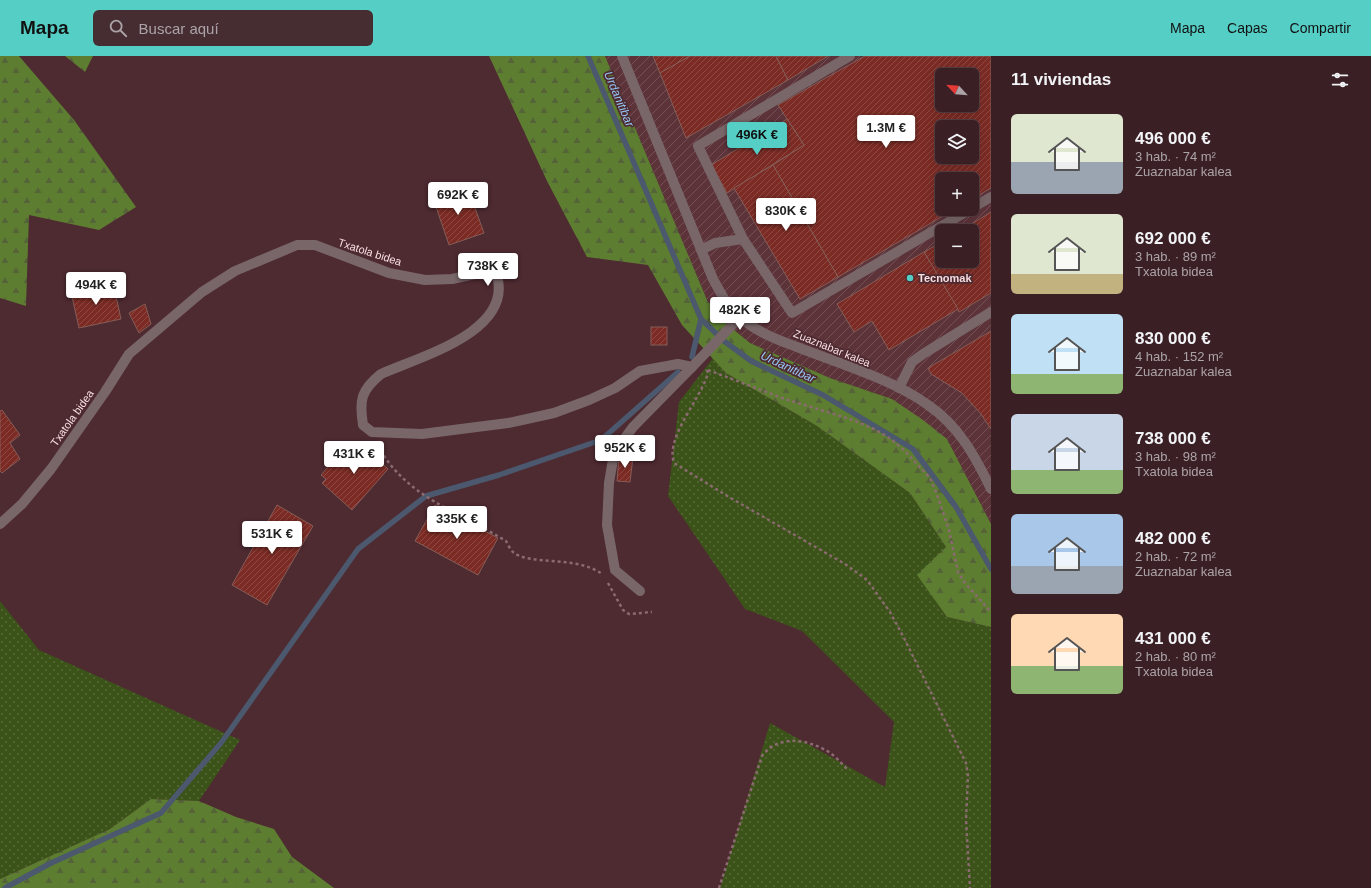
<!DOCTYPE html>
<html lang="es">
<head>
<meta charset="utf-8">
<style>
	:root { --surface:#3a2025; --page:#452d32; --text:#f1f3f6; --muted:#aba3a7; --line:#543e42; --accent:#55cec5 }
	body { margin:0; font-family:Arial,sans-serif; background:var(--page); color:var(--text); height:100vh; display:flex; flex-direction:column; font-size:15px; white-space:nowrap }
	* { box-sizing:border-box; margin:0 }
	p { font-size:13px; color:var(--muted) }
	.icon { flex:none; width:22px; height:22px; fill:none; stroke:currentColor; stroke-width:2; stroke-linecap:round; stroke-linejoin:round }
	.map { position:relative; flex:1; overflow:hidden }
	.drawer { display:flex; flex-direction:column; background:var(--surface); width:380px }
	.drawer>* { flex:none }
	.needle { width:26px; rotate:296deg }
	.buttons { position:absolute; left:935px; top:12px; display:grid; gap:8px }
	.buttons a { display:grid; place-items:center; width:44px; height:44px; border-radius:6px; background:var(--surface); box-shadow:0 4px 16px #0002,0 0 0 1px var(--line); font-size:20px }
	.price { position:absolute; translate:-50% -34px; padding:0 9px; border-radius:4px; background:#fff; color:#222; font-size:13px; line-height:26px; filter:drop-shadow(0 1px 2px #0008) }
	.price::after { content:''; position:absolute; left:50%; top:24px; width:12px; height:9px; margin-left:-6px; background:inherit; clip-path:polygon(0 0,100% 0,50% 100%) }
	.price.on { background:var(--accent); color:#111 }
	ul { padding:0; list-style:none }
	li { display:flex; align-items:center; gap:12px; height:100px; padding:0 20px }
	li span { display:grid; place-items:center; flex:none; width:112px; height:80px; border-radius:6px; color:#555 }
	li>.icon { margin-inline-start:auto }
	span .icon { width:48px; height:48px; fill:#fffc; stroke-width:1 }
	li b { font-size:17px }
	h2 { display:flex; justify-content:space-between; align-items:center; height:48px; padding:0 20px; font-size:17px }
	header { display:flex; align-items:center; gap:24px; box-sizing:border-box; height:56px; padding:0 20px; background:var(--accent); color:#111 }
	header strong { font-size:19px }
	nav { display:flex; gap:22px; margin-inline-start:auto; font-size:14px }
	.search { width:280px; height:36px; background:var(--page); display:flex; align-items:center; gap:10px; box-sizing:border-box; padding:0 14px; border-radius:6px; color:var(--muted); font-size:15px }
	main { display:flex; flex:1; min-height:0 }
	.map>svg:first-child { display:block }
</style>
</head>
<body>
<header>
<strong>Mapa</strong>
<div class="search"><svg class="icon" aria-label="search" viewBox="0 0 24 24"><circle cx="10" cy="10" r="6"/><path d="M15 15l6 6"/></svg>Buscar aquí</div>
<nav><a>Mapa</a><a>Capas</a><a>Compartir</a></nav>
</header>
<main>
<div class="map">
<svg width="991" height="832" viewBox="0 0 991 832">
	<defs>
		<pattern id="industrial-furrows" width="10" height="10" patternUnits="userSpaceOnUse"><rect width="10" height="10" fill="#5d333a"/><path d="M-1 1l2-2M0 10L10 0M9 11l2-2" fill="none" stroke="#755056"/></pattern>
		<pattern id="grass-dots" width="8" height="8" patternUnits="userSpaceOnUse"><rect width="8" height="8" fill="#3b5218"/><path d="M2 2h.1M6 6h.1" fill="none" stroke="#586b39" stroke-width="1.8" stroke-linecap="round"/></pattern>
		<pattern id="forest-firs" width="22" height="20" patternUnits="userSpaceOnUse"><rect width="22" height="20" fill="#5d7e30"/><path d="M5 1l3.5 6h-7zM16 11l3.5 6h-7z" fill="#556339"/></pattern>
		<pattern id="building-hatch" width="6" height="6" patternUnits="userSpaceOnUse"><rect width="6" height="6" fill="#7b2b24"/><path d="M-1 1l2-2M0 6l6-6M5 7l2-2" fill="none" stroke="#8e4944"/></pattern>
	</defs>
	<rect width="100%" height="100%" fill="#4e2a31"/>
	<path fill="url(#industrial-furrows)" fill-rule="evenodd" d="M605,0H991V468L947,383L892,343L830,322L750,287L723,265L707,244ZM942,19H972V49H942ZM942,71H972V101H942ZM942,123H972V153H942ZM942,175H972V205H942Z"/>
	<g fill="url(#grass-dots)">
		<polygon points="713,302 726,317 817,370 910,437 946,491 918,519 947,561 991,571 991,832 720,832 770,667 885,731 894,666 802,575 745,553 668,440 679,346"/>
		<polygon points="0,545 39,594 240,684 199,745 151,743 110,773 0,823"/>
	</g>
	<g fill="url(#forest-firs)">
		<polygon points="0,0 19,0 74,64 136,151 99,174 29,159 26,250 0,242"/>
		<polygon points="65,0 93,0 85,16"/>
		<polygon points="489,0 605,0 707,244 723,265 750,287 830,322 892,343 923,364 947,383 991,468 991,571 947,561 917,519 946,491 910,437 817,370 726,317 682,269 648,209 587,201 547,125"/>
		<polygon points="151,743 199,745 236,761 274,773 292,801 334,832 0,832 0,823 110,773"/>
	</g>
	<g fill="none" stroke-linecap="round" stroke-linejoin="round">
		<g stroke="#4b586d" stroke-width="5.5">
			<polyline points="588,0 701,263 724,285 751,305 823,339 913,393 956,451 991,513"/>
			<polyline points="692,301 701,263"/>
			<polyline points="5,832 49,808 161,757 221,687 358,493 426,440 499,419 601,384 678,316"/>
		</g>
	</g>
	<g fill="url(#building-hatch)" stroke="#855d57" fill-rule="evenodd">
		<polygon points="653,0 690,0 660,17"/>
		<polygon points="690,0 776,0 788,24 686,82 660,17"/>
		<polygon points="776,0 828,0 788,24"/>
		<path d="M865,0H991V132L972,143V123H942V153H955L838,221L773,109L804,89L778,49ZM942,19H972V49H942ZM942,71H972V101H942Z"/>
		<polygon points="787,63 804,89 727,137 711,109"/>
		<polygon points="773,109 838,221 800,243 734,132"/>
		<polygon points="467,130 484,177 449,189 433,142"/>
		<polygon points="991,156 991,237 959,256 924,196 942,186 942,205 972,205 972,175 960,175"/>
		<polygon points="924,196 958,253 889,294 872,265 854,276 837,248"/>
		<polygon points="113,227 121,263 79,272 71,236"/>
		<polygon points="145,248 151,268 139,277 129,257"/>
		<rect x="651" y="271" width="16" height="18"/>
		<polygon points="991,275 991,373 981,358 962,337 931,318 928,312"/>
		<polygon points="2,354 20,379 10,387 20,403 2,417 0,415 0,355"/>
		<polygon points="357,385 388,413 352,454 322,427 326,423 321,419 336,402 339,405"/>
		<polygon points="619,400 633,401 630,426 617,425"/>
		<polygon points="277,449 313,470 267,549 232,529"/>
		<polygon points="435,449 498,482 478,519 415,485"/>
	</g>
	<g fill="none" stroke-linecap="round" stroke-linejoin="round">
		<g stroke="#8b6b71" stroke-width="2.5" stroke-dasharray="3 3" stroke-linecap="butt">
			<path d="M707,314L708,317C701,343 665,381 674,407L729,441L845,508L867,524L890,556L904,582L966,707L968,720L966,764L970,832"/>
			<polyline points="708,314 782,342 850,363 874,373 891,383 905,395 930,422 936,436 949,474 958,516 965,527 991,556"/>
			<path d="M378,389C403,440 461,457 506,485C508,489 510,493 513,496C529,510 576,499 602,518"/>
			<polyline points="608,527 623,554 629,558 652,556"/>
			<path d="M719,832L762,700C779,678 807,683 829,696C835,700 841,707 847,713"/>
		</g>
		<g stroke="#786668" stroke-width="10">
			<path d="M622,0L713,223C720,236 727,250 739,260C756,276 776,283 797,291C838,307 894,324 928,349C959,370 975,400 991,433"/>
			<polyline points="850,0 698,90 743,183 792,257 971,153"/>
			<polyline points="972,152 991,141"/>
			<polyline points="701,194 715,187 743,183"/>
			<polyline points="899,332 912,306 923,298 991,256"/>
			<path d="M0,468L22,448L51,413L105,336L129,298L202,236L235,215L297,189H315L389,217L425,224L452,223L484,216L497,220C513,276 419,301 381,318C361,334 359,344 363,369L372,376L422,378L508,367L554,357L589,344L615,332L640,315L678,308L692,311L740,261"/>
			<polyline points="640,535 615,514 607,469 609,427 614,397 633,371 692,311"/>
		</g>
	</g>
	<circle fill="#55cec5" stroke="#4e2a31" stroke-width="1.5" cx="910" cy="222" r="4"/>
	<g text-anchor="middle" stroke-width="3.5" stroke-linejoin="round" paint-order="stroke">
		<g font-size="11" fill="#f9e0e4" stroke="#4e2a31">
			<text transform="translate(370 196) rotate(18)" y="4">Txatola bidea</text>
			<text transform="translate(832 292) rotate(22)" y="4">Zuaznabar kalea</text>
			<text transform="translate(72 362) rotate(-55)" y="4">Txatola bidea</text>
		</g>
		<g font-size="11" font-weight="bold" fill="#f9e0e4" stroke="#4e2a31" text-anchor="start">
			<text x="918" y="226">Tecnomak</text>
		</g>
		<g font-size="12" font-style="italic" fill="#96c6f6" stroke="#4e2a31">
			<text transform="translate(619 43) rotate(67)" y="4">Urdanitibar</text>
			<text transform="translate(788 311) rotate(25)" y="4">Urdanitibar</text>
		</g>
	</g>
</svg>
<div class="buttons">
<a><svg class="needle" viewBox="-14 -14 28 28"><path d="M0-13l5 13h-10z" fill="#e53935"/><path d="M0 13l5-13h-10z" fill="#aba3a7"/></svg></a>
<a><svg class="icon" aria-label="layers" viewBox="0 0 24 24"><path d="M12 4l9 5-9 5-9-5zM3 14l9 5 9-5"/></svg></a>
<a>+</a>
<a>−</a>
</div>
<b class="price" style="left:886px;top:93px">1.3M €</b>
<b class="price on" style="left:757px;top:100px">496K €</b>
<b class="price" style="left:458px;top:160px">692K €</b>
<b class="price" style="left:786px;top:176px">830K €</b>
<b class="price" style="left:488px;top:231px">738K €</b>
<b class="price" style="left:96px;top:250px">494K €</b>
<b class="price" style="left:740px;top:275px">482K €</b>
<b class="price" style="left:625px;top:413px">952K €</b>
<b class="price" style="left:354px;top:419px">431K €</b>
<b class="price" style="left:457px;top:484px">335K €</b>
<b class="price" style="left:272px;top:499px">531K €</b>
</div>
<section class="drawer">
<h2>11 viviendas<svg class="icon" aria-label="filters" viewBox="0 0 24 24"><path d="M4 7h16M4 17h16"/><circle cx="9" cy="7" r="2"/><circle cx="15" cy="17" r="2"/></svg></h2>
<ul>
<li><span style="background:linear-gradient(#dfe7d0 60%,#9aa5b1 0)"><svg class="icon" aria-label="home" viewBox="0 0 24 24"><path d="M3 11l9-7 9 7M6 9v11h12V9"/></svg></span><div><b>496 000 €</b><p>3 hab. · 74 m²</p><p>Zuaznabar kalea</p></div></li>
<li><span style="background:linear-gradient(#dfe7d0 75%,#c2b280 0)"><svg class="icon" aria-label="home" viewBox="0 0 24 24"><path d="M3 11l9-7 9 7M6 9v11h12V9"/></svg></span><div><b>692 000 €</b><p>3 hab. · 89 m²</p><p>Txatola bidea</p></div></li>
<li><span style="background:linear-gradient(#bfe0f5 75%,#8fb573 0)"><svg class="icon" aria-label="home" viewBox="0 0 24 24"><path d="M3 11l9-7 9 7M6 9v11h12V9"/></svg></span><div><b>830 000 €</b><p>4 hab. · 152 m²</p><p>Zuaznabar kalea</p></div></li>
<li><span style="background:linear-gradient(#c9d6e8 70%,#8fb573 0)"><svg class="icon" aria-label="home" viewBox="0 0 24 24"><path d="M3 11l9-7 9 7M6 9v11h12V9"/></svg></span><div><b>738 000 €</b><p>3 hab. · 98 m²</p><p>Txatola bidea</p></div></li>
<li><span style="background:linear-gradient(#a9c7e8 65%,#9aa5b1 0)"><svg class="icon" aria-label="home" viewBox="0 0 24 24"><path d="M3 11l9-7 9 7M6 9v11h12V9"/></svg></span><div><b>482 000 €</b><p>2 hab. · 72 m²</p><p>Zuaznabar kalea</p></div></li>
<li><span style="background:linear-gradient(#ffd9b3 65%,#8fb573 0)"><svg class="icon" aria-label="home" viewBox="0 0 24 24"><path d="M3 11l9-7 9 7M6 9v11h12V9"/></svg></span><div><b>431 000 €</b><p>2 hab. · 80 m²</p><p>Txatola bidea</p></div></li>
</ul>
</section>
</main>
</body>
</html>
